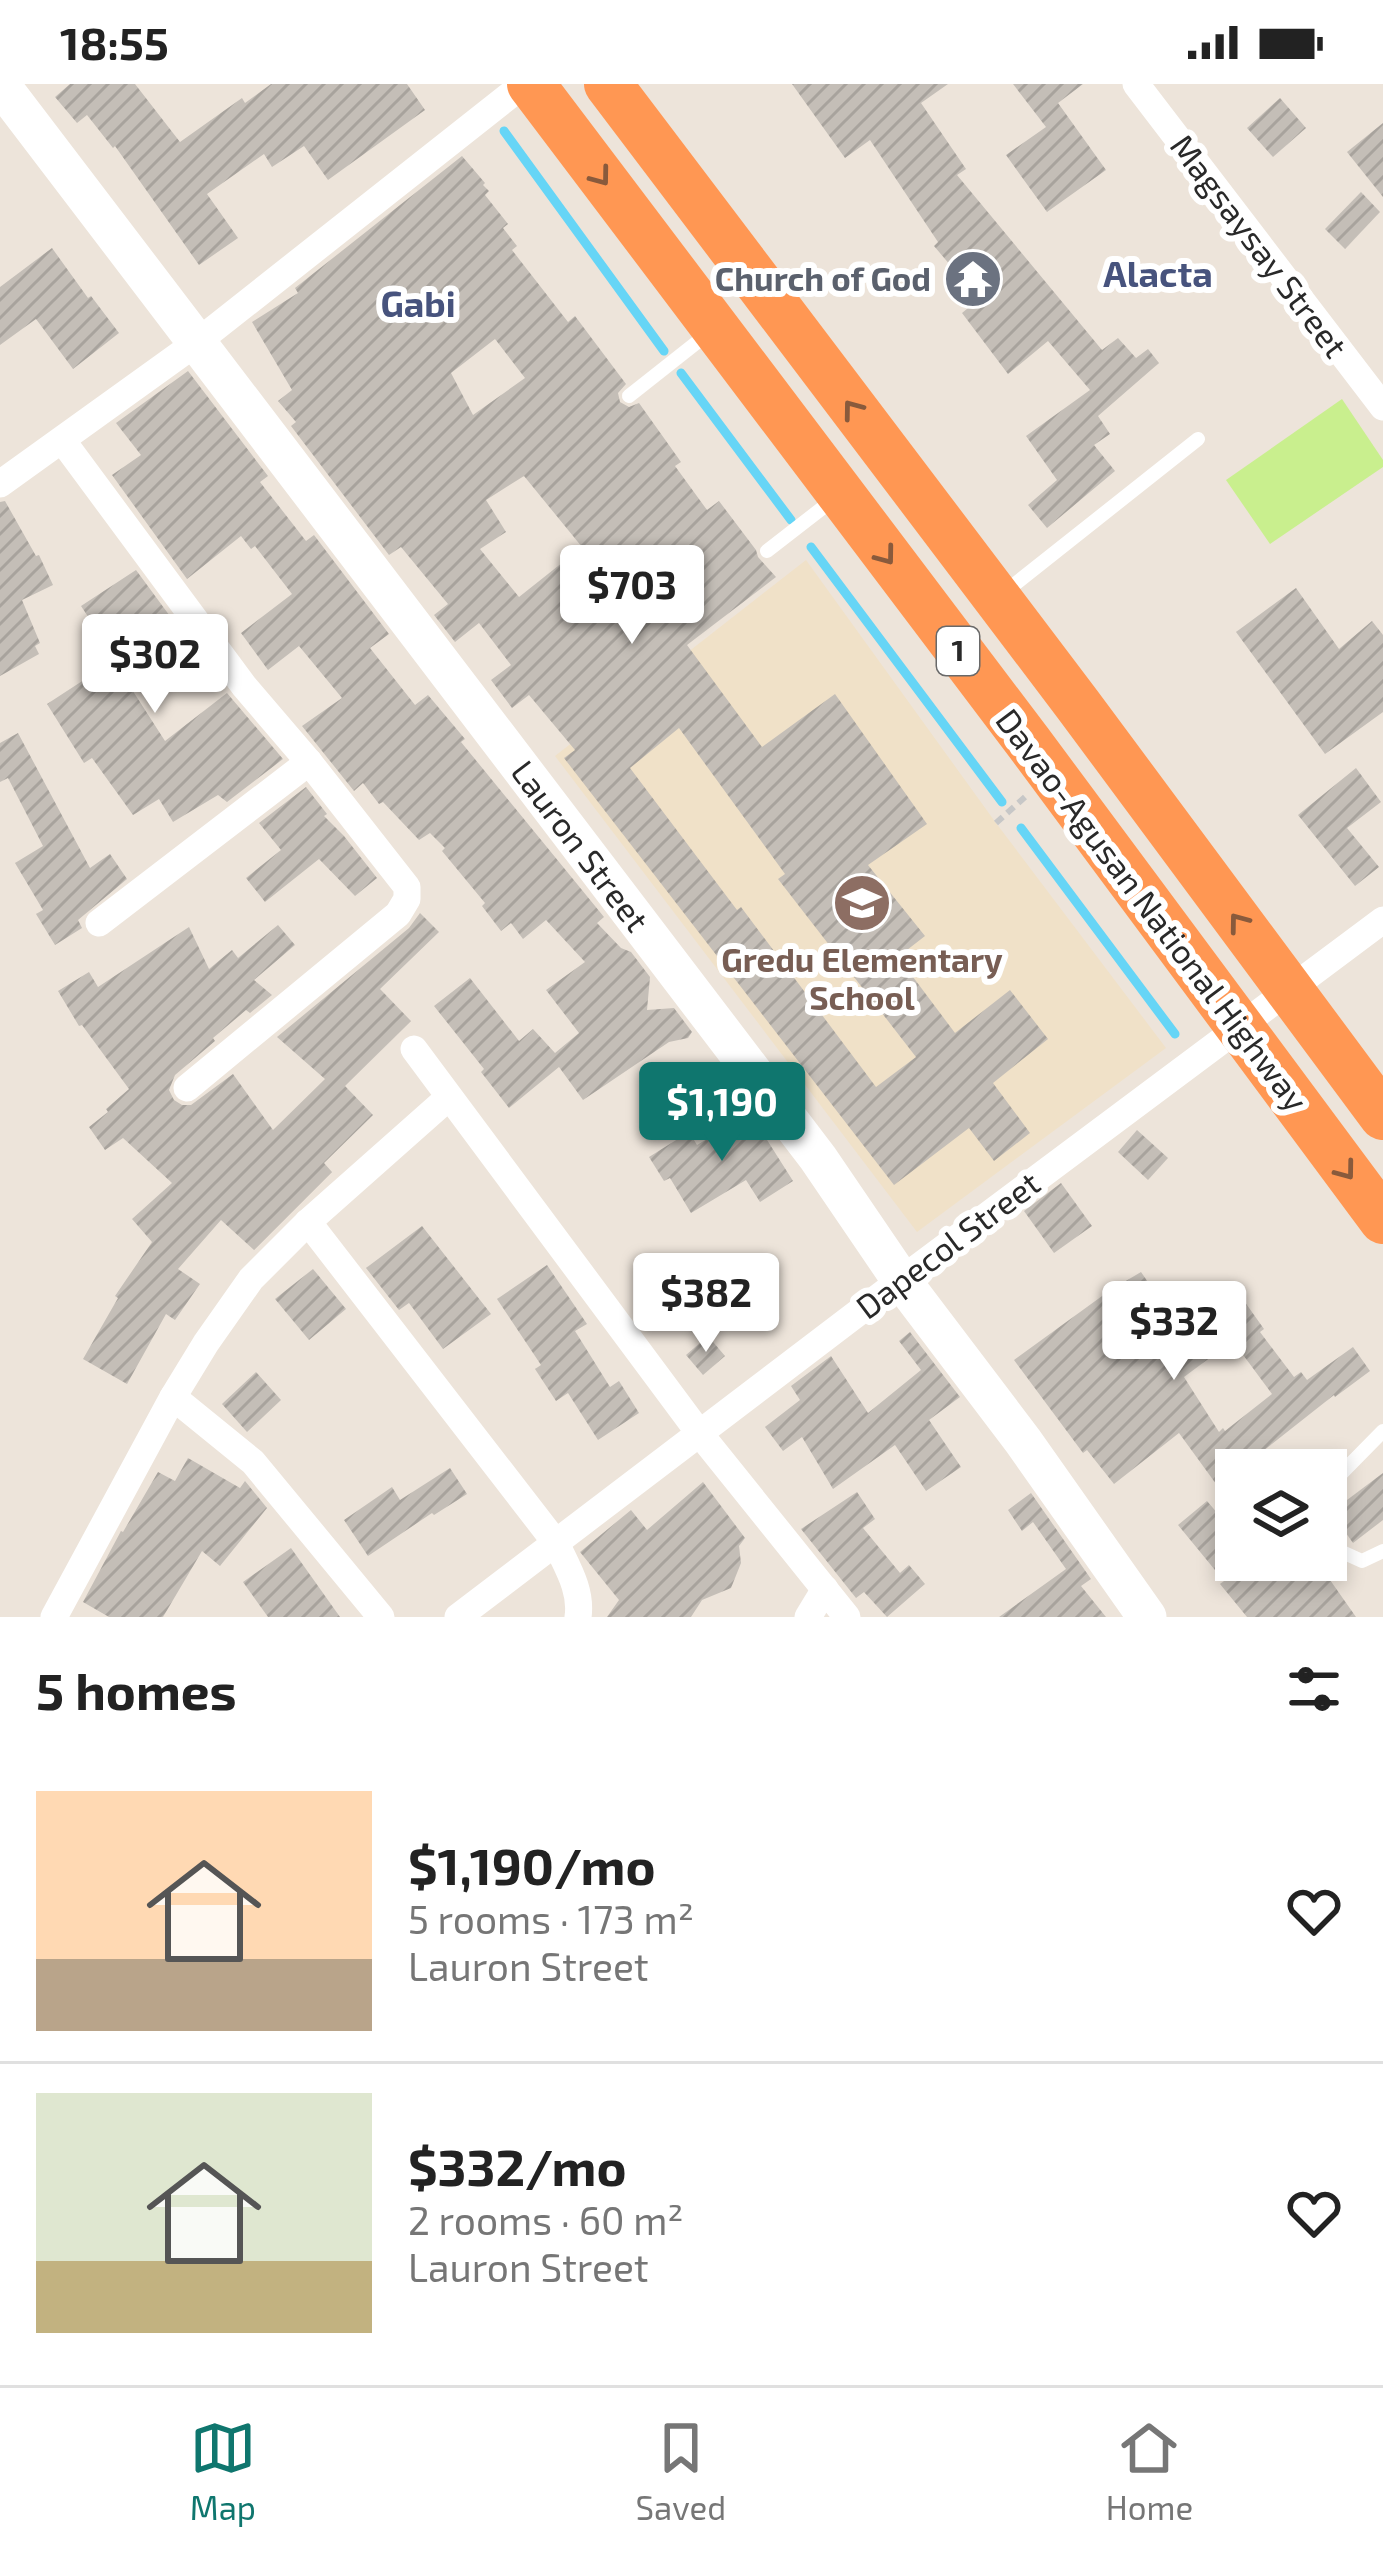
<!DOCTYPE html>
<html lang="en">
<head>
<meta charset="utf-8">
<style>
	:root { --surface:#fff; --page:#f2f2f2; --text:#222; --muted:#767676; --line:#e0e0e0; --accent:#0f766e }
	body { margin:0; font-family:"Exo 2",sans-serif; background:var(--page); color:var(--text); height:100vh; display:flex; flex-direction:column; font-size:45px; white-space:nowrap }
	* { box-sizing:border-box; margin:0 }
	p { font-size:39px; color:var(--muted) }
	.icon { flex:none; width:66px; height:66px; fill:none; stroke:currentColor; stroke-width:2; stroke-linecap:round; stroke-linejoin:round }
	.map { position:relative; height:1533px; overflow:hidden }
	.drawer { display:flex; flex-direction:column; background:var(--surface); flex:1 }
	.drawer>* { flex:none }
	.controls { position:absolute; left:1215px; top:1365px; display:grid; gap:24px }
	.controls a { display:grid; place-items:center; width:132px; height:132px; border-radius:0px; background:var(--surface); box-shadow:0 6px 18px #0003; font-size:60px }
	.price { position:absolute; translate:-50% -102px; padding:0 27px; border-radius:12px; background:#fff; color:#222; font-size:39px; line-height:78px; filter:drop-shadow(0 3px 6px #0008) }
	.price::after { content:''; position:absolute; left:50%; top:72px; width:36px; height:27px; margin-left:-18px; background:inherit; clip-path:polygon(0 0,100% 0,50% 100%) }
	.price.on { background:var(--accent); color:#fff }
	ul { padding:0; list-style:none }
	li { display:flex; align-items:center; gap:36px; height:300px; padding:0 36px }
	li+li { border-top:3px solid var(--line) }
	li span { display:grid; place-items:center; flex:none; width:336px; height:240px; border-radius:0px; color:#555 }
	li>.icon { margin-inline-start:auto }
	span .icon { width:144px; height:144px; fill:#fffc; stroke-width:1 }
	li b { font-size:51px }
	h2 { display:flex; justify-content:space-between; align-items:center; height:144px; padding:0 36px; font-size:51px }
	.status { display:flex; justify-content:space-between; align-items:center; height:84px; padding:0 60px; background:var(--surface); direction:ltr }
	.status svg { height:33px; fill:currentColor }
	.tabs { display:flex; justify-content:space-around; align-items:center; height:168px; border-top:3px solid var(--line); background:var(--surface); font-size:33px; color:var(--muted) }
	.tabs a { display:grid; justify-items:center; gap:6px }
	.tabs .on { color:var(--accent) }
	.map>svg:first-child { display:block }
</style>
</head>
<body>
<div class="status"><b>18:55</b><svg viewBox="0 0 49 12"><path d="M0 12V9h3v3zM5 12V6h3v6zM10 12V3h3v9zM15 12V0h3v12zM26 1h20v11H26zM47 4h2v5h-2z"/></svg></div>
<div class="map">
<svg width="1383" height="1533" viewBox="0 0 1383 1533">
	<defs>
		<pattern id="building-hatch" width="6" height="6" patternUnits="userSpaceOnUse" patternTransform="scale(3)"><rect width="6" height="6" fill="#c4beb7"/><path d="M-1 1l2-2M0 6l6-6M5 7l2-2" fill="none" stroke="#a8a39d"/></pattern>
	</defs>
	<rect width="100%" height="100%" fill="#ede4da"/>
	<polygon fill="#f0e1c8" points="806,476 996,739 1166,964 917,1148 555,672"/>
	<polygon fill="#c9ef8e" points="1342,315 1383,376 1383,383 1270,460 1226,396"/>
	<g fill="none" stroke-linecap="round" stroke-linejoin="round">
		<g stroke="#66d5f6" stroke-width="9">
			<polyline points="504,47 664,267"/>
			<polyline points="681,289 791,436"/>
			<polyline points="811,463 1002,718"/>
			<polyline points="1021,744 1175,950"/>
		</g>
	</g>
	<g fill="url(#building-hatch)" fill-rule="evenodd">
		<polygon points="70,0 135,0 180,58 242,14 245,19 271,0 407,0 425,26 328,96 304,62 272,83 264,70 207,110 238,154 199,181 115,62 113,64 87,31 77,39 55,13"/>
		<polygon points="792,0 948,0 921,19 966,85 957,91 1102,266 1118,254 1136,274 1148,265 1159,279 1098,332 1110,350 1094,361 1115,387 1047,444 1028,421 1057,396 1026,352 1090,306 1048,257 1008,290 962,229 979,215 934,162 938,158 870,56 845,74"/>
		<polygon points="1013,0 1083,0 1058,19 1106,86 1047,128 1006,71 1046,43"/>
		<polygon points="1280,14 1306,44 1273,73 1247,44"/>
		<polygon points="1383,39 1383,113 1347,68"/>
		<path d="M462,72L485,99L483,101L489,107L485,111L508,140L503,144L517,162L512,166L568,238L575,232L626,300L618,309L620,318L629,323L639,319L681,378L675,382L707,426L719,417L756,466L758,473L776,493L687,561L762,663L835,610L927,740L868,781L925,852L898,873L955,949L1010,906L1048,955L993,999L1030,1049L994,1077L969,1044L894,1101L564,674L575,666L529,611L512,624L491,596L511,581L479,539L455,558L434,531L448,520L401,463L389,471L291,342L296,338L278,317L292,306L252,238L298,209L295,204ZM495,255L525,294L473,331L451,289ZM524,392L582,463L519,513L480,465L506,448L486,416ZM679,644L785,790L778,795L916,973L876,1003L741,823L737,826L630,684Z"/>
		<polygon points="1361,108 1380,128 1345,165 1325,145"/>
		<polygon points="52,164 88,214 91,212 119,249 73,285 36,235 0,261 0,203"/>
		<polygon points="188,287 268,392 260,398 306,457 314,451 389,550 370,564 415,621 428,611 465,655 461,658 604,833 597,839 621,864 631,868 650,893 647,926 674,924 692,948 688,954 669,958 583,1016 559,983 509,1024 481,988 484,985 434,922 470,894 519,957 533,945 555,969 579,949 546,906 585,878 546,836 523,855 511,839 501,847 482,822 485,819 442,767 445,764 430,749 419,756 383,718 379,720 363,699 354,707 302,642 342,614 299,562 268,586 241,549 292,510 255,462 251,465 241,452 187,495 112,391 141,371 116,339"/>
		<polygon points="5,417 36,472 39,471 53,501 22,516 40,559 35,562 39,570 0,592 0,418"/>
		<polygon points="136,486 189,558 129,601 165,657 227,609 283,675 227,718 218,711 173,738 159,715 133,731 92,674 84,679 47,620 116,575 81,522"/>
		<polygon points="1296,504 1339,565 1372,537 1383,551 1383,628 1325,670 1236,548"/>
		<polygon points="18,649 90,784 110,770 127,795 78,836 82,844 55,861 36,830 43,826 15,779 43,762 8,694 0,698 0,659"/>
		<polygon points="1356,684 1381,718 1347,744 1379,783 1355,802 1298,731"/>
		<polygon points="306,703 327,730 324,732 344,752 377,794 355,812 319,775 265,818 246,794 281,766 259,739"/>
		<polygon points="420,829 439,848 380,905 411,937 345,1002 373,1031 324,1079 332,1088 254,1166 221,1136 178,1185 200,1200 175,1236 166,1230 127,1300 83,1275 118,1214 115,1212 152,1158 132,1135 172,1099 123,1054 105,1066 89,1043 108,1028 106,1025 129,1005 82,941 79,942 58,907 89,888 98,903 189,843 209,885 232,866 238,874 278,841 295,861 254,896 272,911 250,929 246,926 213,954 215,957 175,991 169,1006 174,1016 182,1021 191,1021 233,990 273,1046 325,995 277,953 409,844"/>
		<polygon points="750,1029 793,1097 760,1118 746,1096 691,1129 670,1094 664,1097 649,1073 689,1048 697,1061"/>
		<polygon points="1137,1046 1168,1074 1148,1096 1118,1068"/>
		<polygon points="1061,1099 1092,1142 1054,1169 1024,1127"/>
		<polygon points="422,1142 491,1230 443,1265 409,1219 399,1226 366,1184"/>
		<polygon points="547,1181 587,1240 575,1247 610,1303 619,1297 639,1329 598,1356 568,1309 556,1317 535,1285 541,1281 497,1215"/>
		<polygon points="313,1185 346,1225 309,1256 275,1215"/>
		<path d="M1141,1188L1186,1253L1242,1214L1264,1245L1260,1248L1294,1293L1301,1288L1307,1296L1353,1263L1370,1287L1335,1313L1334,1311L1248,1379L1250,1382L1244,1386H1236V1392L1219,1404L1179,1349L1114,1400L1087,1366L1083,1369L1014,1276L1109,1207ZM1227,1261L1232,1268L1238,1264L1272,1310L1225,1347L1223,1344L1219,1348L1184,1293Z"/>
		<polygon points="910,1248 960,1313 929,1336 961,1383 926,1407 895,1361 833,1405 802,1353 783,1367 765,1343 800,1316 791,1302 831,1272 868,1329 921,1286 899,1257"/>
		<polygon points="708,1252 725,1272 703,1291 686,1271"/>
		<polygon points="256,1288 281,1316 247,1348 222,1320"/>
		<polygon points="188,1374 240,1404 245,1397 267,1424 220,1482 202,1467 163,1533 109,1533 83,1518 121,1447 123,1448 158,1388 175,1397"/>
		<polygon points="450,1384 467,1410 434,1431 432,1429 368,1472 344,1436 392,1403 400,1416"/>
		<polygon points="1383,1389 1383,1436 1353,1459 1331,1428"/>
		<polygon points="703,1398 745,1454 739,1462 741,1479 731,1504 702,1516 691,1533 607,1533 619,1516 580,1468 631,1426 647,1446"/>
		<polygon points="857,1408 875,1435 863,1444 900,1489 909,1481 925,1500 887,1533 864,1508 856,1514 801,1445"/>
		<polygon points="1031,1409 1091,1495 1081,1502 1106,1533 999,1533 1066,1485 1033,1438 1022,1447 1008,1426"/>
		<polygon points="1207,1417 1236,1451 1236,1476 1316,1476 1356,1533 1247,1533 1220,1500 1224,1497 1178,1441"/>
		<polygon points="291,1464 340,1533 268,1533 243,1498"/>
	</g>
	<g fill="none" stroke-linecap="round" stroke-linejoin="round">
		<polyline stroke="#c7c7c7" stroke-width="6" stroke-dasharray="9 6" stroke-linecap="butt" points="996,739 1025,713"/>
		<g stroke="#fff" stroke-width="14">
			<polyline points="629,312 710,248"/>
			<polyline points="767,467 834,415"/>
			<polyline points="1005,508 1198,355"/>
			<polyline points="1326,1405 1383,1347"/>
			<polyline points="1326,1440 1340,1467 1362,1477 1383,1467"/>
		</g>
		<g stroke="#fff" stroke-width="27">
			<polyline points="1136,0 1383,323"/>
			<polyline points="62,356 244,602 309,678 407,803 407,815 398,830 187,1004"/>
			<polyline points="0,400 196,259 524,0"/>
			<polyline points="99,839 309,678"/>
			<polyline points="414,965 700,1350 847,1533"/>
			<path d="M308,1138L556,1459C567,1483 582,1506 578,1533"/>
			<polyline points="173,1313 253,1378 381,1533"/>
			<polyline points="54,1533 173,1313 206,1259 251,1195 308,1138 449,1013"/>
			<polyline points="458,1533 901,1196 1383,836"/>
			<polyline points="808,1533 825,1505"/>
		</g>
		<polyline stroke="#fff" stroke-width="39" points="0,0 818,1074 901,1196 1023,1357 1147,1533"/>
		<g stroke="#ff9753" stroke-width="48">
			<polyline points="531,0 1029,659 1383,1136"/>
			<polyline points="608,0 1078,621 1383,1032"/>
		</g>
	</g>
	<defs><path id="oneway-chevron" d="M-2-3.5L2.5 0L-2 3.5" fill="none" stroke-width="1.6" stroke-linecap="round" stroke-linejoin="round" transform="scale(3)"/></defs>
	<g stroke="#895a3c">
		<use href="#oneway-chevron" transform="translate(601 93) rotate(53)"/>
		<use href="#oneway-chevron" transform="translate(852 325) rotate(-127)"/>
		<use href="#oneway-chevron" transform="translate(886 472) rotate(53)"/>
		<use href="#oneway-chevron" transform="translate(1238 838) rotate(-127)"/>
		<use href="#oneway-chevron" transform="translate(1346 1087) rotate(53)"/>
	</g>
	<defs>
		<g id="temple-disc" transform="scale(3)"><circle r="9.5" fill="#6b7280" stroke="#fff"/><path d="M0-6L5-2H3V0L6.5 2.5H4V6H1.5V3h-3V6H-4V2.5H-6.5L-3 0V-2H-5Z" fill="#fff"/></g>
		<g id="school-disc" transform="scale(3)"><circle r="9.5" fill="#8d6e63" stroke="#fff"/><path d="M0-5L7-2L0 1L-7-2ZM-4 1L0 2.5L4 1V4Q0 6-4 4Z" fill="#fff"/></g>
	</defs>
	<g fill-rule="evenodd">
		<use href="#temple-disc" x="973" y="195"/>
		<use href="#school-disc" x="862" y="819"/>
	</g>
	<g text-anchor="middle" stroke-width="12" stroke-linejoin="round" paint-order="stroke">
		<rect fill="#fff" stroke="#696969" stroke-width="3" x="937" y="543" width="42" height="48" rx="9"/>
		<g font-size="30" font-weight="bold" fill="#292929">
			<text x="958" y="577">1</text>
		</g>
		<g font-size="33" fill="#292929" stroke="#fff">
			<text transform="translate(1259 162) rotate(53)" y="12">Magsaysay Street</text>
			<text transform="translate(580 762) rotate(53)" y="12">Lauron Street</text>
			<text transform="translate(1152 826) rotate(53)" y="12">Davao-Agusan National Highway</text>
			<text transform="translate(948 1161) rotate(-37)" y="12">Dapecol Street</text>
		</g>
		<g font-size="33" font-weight="bold" fill="#5b616d" stroke="#fff" text-anchor="end">
			<text x="931" y="207">Church of God</text>
		</g>
		<g font-size="33" font-weight="bold" fill="#785e54" stroke="#fff">
			<text x="862" y="888">Gredu Elementary<tspan x="862" dy="38">School</tspan></text>
		</g>
		<g font-size="36" font-weight="bold" fill="#47537d" stroke="#fff">
			<text x="1158" y="203">Alacta</text>
			<text x="418" y="233">Gabi</text>
		</g>
	</g>
</svg>
<div class="controls">
<a><svg class="icon" aria-label="layers" viewBox="0 0 24 24"><path d="M12 4l9 5-9 5-9-5zM3 14l9 5 9-5"/></svg></a>
</div>
<b class="price" style="left:632px;top:563px">$703</b>
<b class="price" style="left:155px;top:632px">$302</b>
<b class="price on" style="left:722px;top:1080px">$1,190</b>
<b class="price" style="left:706px;top:1271px">$382</b>
<b class="price" style="left:1174px;top:1299px">$332</b>
</div>
<section class="drawer">
<h2>5 homes<svg class="icon" aria-label="filters" viewBox="0 0 24 24"><path d="M4 7h16M4 17h16"/><circle cx="9" cy="7" r="2"/><circle cx="15" cy="17" r="2"/></svg></h2>
<ul>
<li><span style="background:linear-gradient(#ffd9b3 70%,#b9a48a 0)"><svg class="icon" aria-label="home" viewBox="0 0 24 24"><path d="M3 11l9-7 9 7M6 9v11h12V9"/></svg></span><div><b>$1,190/mo</b><p>5 rooms · 173 m²</p><p>Lauron Street</p></div><svg class="icon" aria-label="heart" viewBox="0 0 24 24"><path d="M12 20l-8-8c-3-5 5-10 8-4 3-6 11-1 8 4z"/></svg></li>
<li><span style="background:linear-gradient(#dfe7d0 70%,#c2b280 0)"><svg class="icon" aria-label="home" viewBox="0 0 24 24"><path d="M3 11l9-7 9 7M6 9v11h12V9"/></svg></span><div><b>$332/mo</b><p>2 rooms · 60 m²</p><p>Lauron Street</p></div><svg class="icon" aria-label="heart" viewBox="0 0 24 24"><path d="M12 20l-8-8c-3-5 5-10 8-4 3-6 11-1 8 4z"/></svg></li>
</ul>
</section>
<nav class="tabs">
<a class="on"><svg class="icon" aria-label="map" viewBox="0 0 24 24"><path d="M3 6l6-2 6 2 6-2v14l-6 2-6-2-6 2zM9 4v14M15 6v14"/></svg>Map</a>
<a><svg class="icon" aria-label="saved" viewBox="0 0 24 24"><path d="M7 4h10v16l-5-4-5 4z"/></svg>Saved</a>
<a><svg class="icon" aria-label="home" viewBox="0 0 24 24"><path d="M3 11l9-7 9 7M6 9v11h12V9"/></svg>Home</a>
</nav>
</body>
</html>
